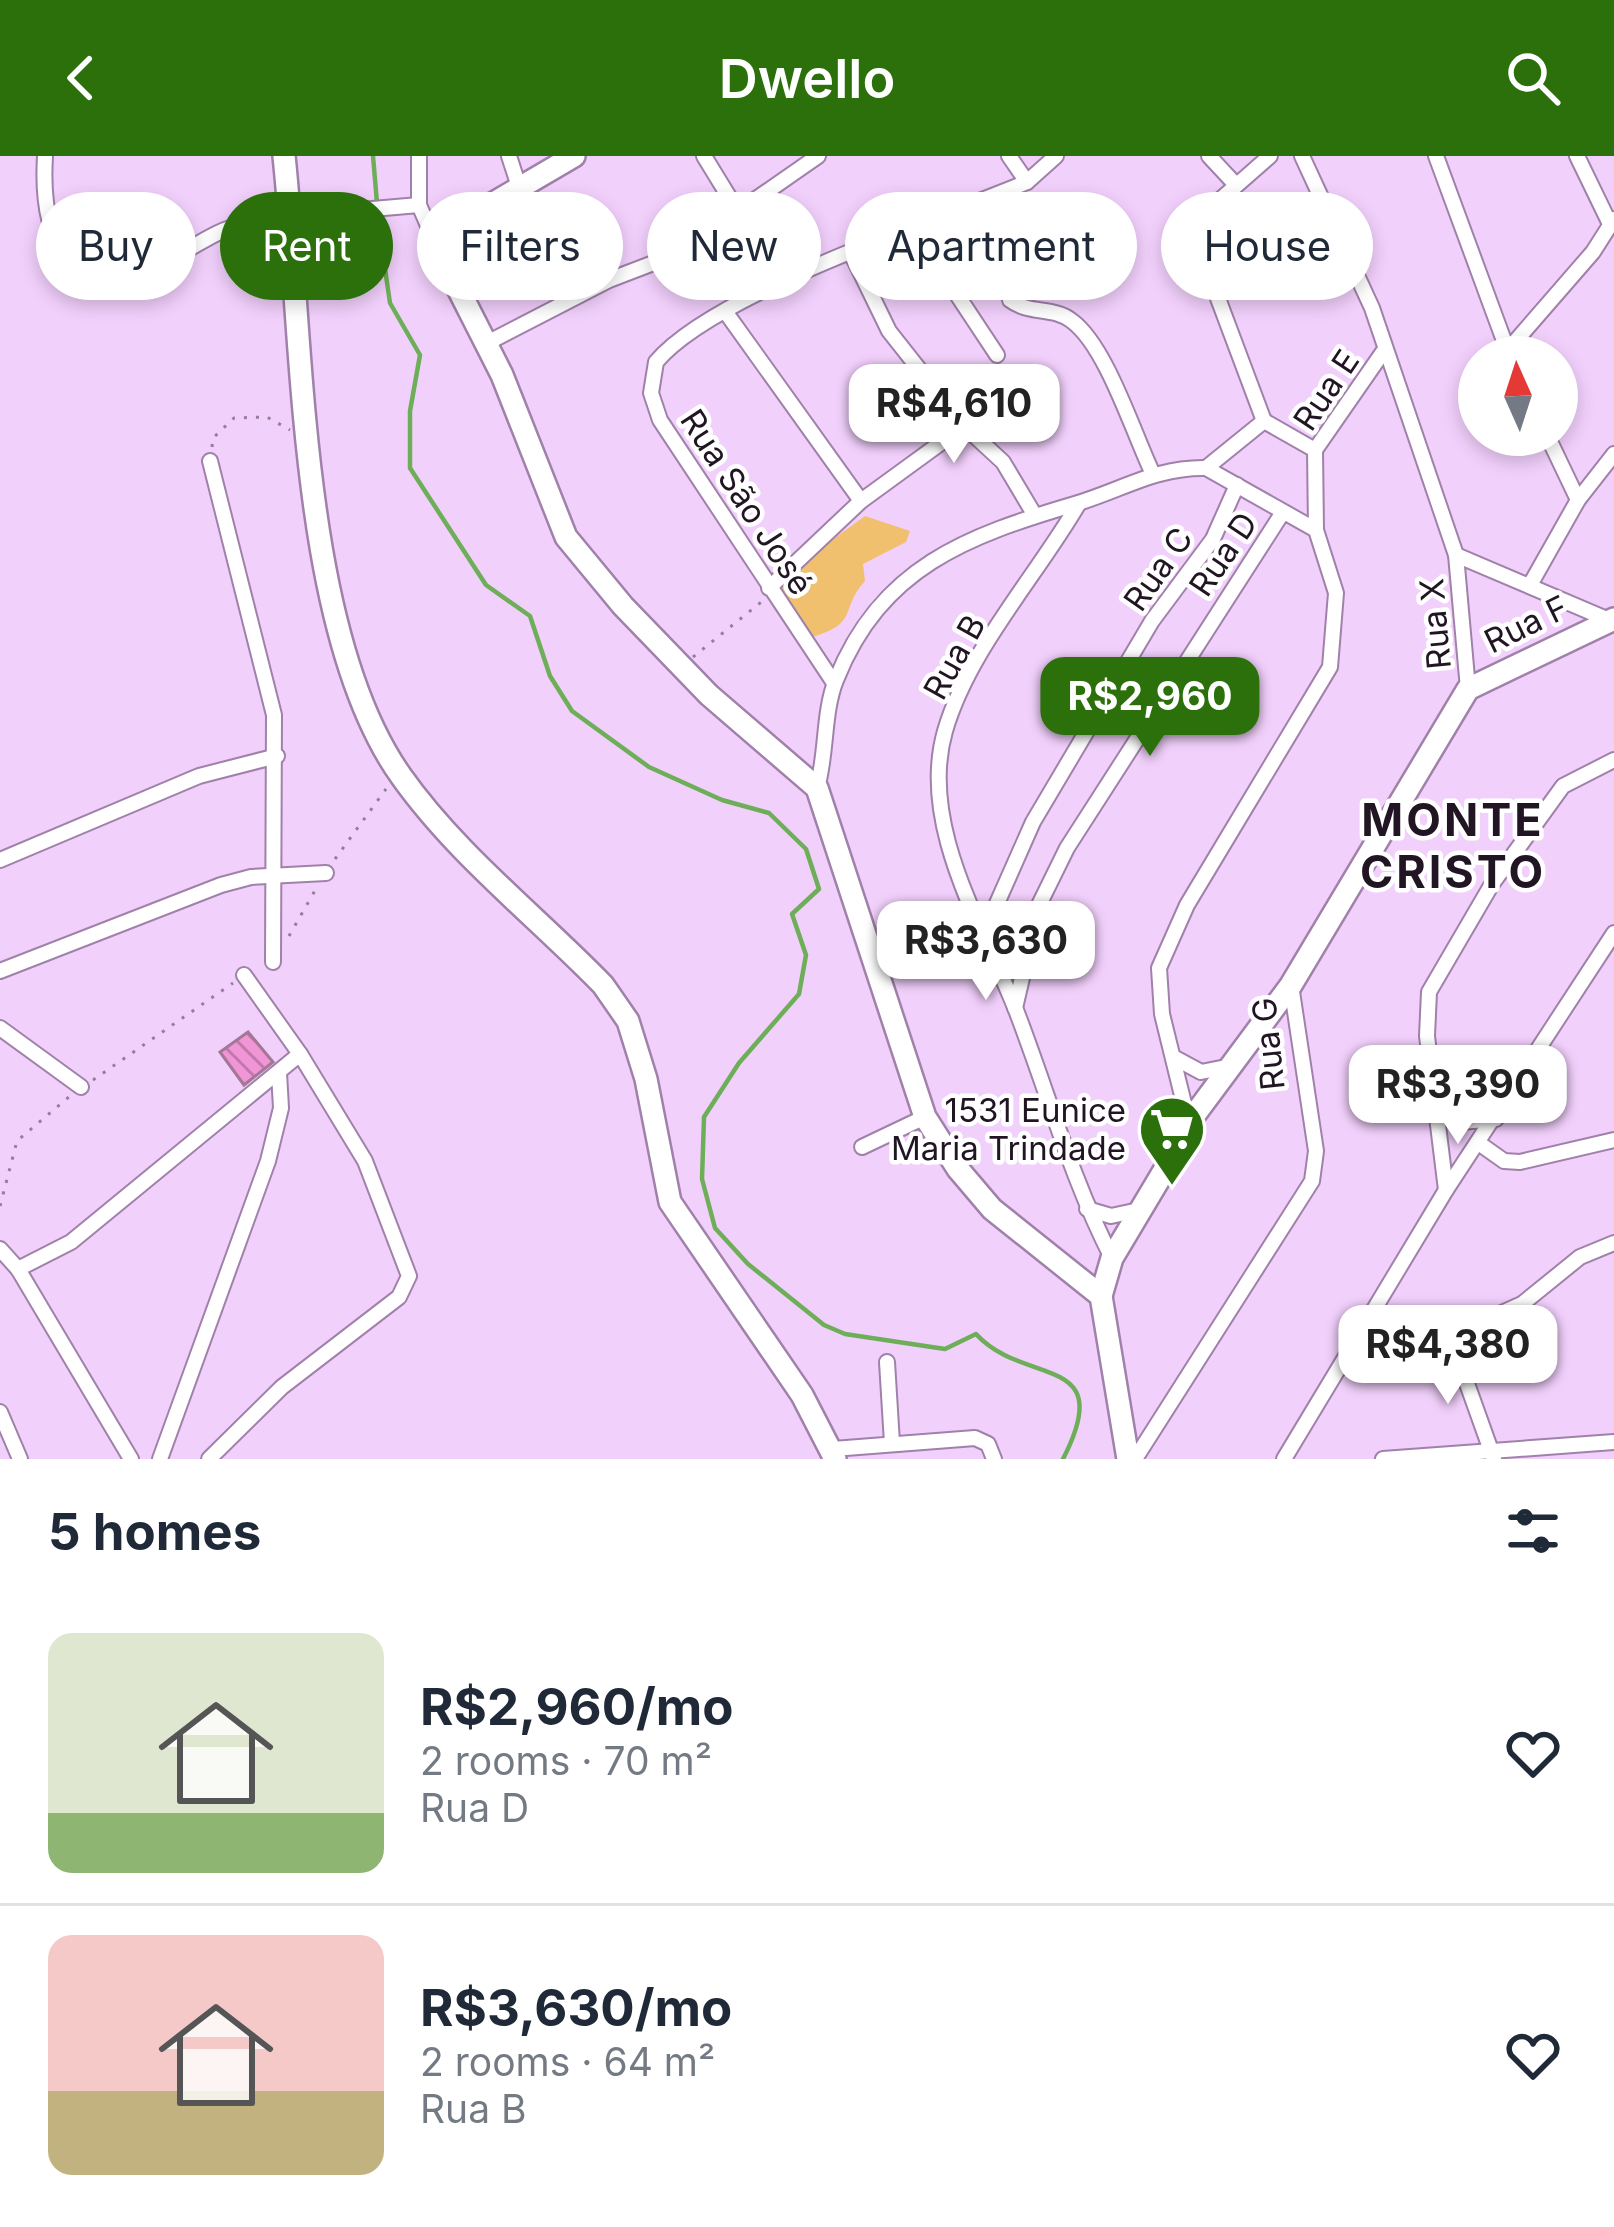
<!DOCTYPE html>
<html lang="en">
<head>
<meta charset="utf-8">
<style>
	:root { --surface:#fff; --page:#f2f2f3; --text:#1f2937; --muted:#747a83; --line:#e0e1e3; --accent:#2c700c }
	body { margin:0; font-family:Inter,sans-serif; background:var(--page); color:var(--text); height:100vh; display:flex; flex-direction:column; font-size:45px; white-space:nowrap }
	* { box-sizing:border-box; margin:0 }
	p { font-size:39px; color:var(--muted) }
	.icon { flex:none; width:66px; height:66px; fill:none; stroke:currentColor; stroke-width:2; stroke-linecap:round; stroke-linejoin:round }
	.map { position:relative; height:1303px; overflow:hidden }
	.panel { display:flex; flex-direction:column; background:var(--surface); flex:1 }
	.panel>* { flex:none }
	.hud { position:absolute; left:36px; top:36px; width:1542px; height:108px; display:flex; gap:24px }
	.needle { width:78px; rotate:357deg }
	.tools { position:absolute; left:1458px; top:180px; display:grid; gap:24px }
	.tools a { display:grid; place-items:center; width:120px; height:120px; border-radius:50%; background:var(--surface); box-shadow:0 6px 18px #0003; font-size:60px }
	.price { position:absolute; translate:-50% -102px; padding:0 27px; border-radius:24px; background:#fff; color:#222; font-size:39px; line-height:78px; filter:drop-shadow(0 3px 6px #0008) }
	.price::after { content:''; position:absolute; left:50%; top:72px; width:36px; height:27px; margin-left:-18px; background:inherit; clip-path:polygon(0 0,100% 0,50% 100%) }
	.price.on { background:var(--accent); color:#fff }
	ul { padding:0; list-style:none }
	li { display:flex; align-items:center; gap:36px; height:300px; padding:0 48px }
	li+li { border-top:3px solid var(--line) }
	li span { display:grid; place-items:center; flex:none; width:336px; height:240px; border-radius:24px; color:#555 }
	li>.icon { margin-inline-start:auto }
	span .icon { width:144px; height:144px; fill:#fffc; stroke-width:1 }
	li b { font-size:51px }
	h2 { display:flex; justify-content:space-between; align-items:center; height:144px; padding:0 48px; font-size:51px }
	.pill { padding:0 42px; border-radius:54px; background:var(--surface); box-shadow:0 6px 18px #0003; font-size:42px; line-height:108px }
	.pill.on { background:var(--accent); color:#fff }
	header { display:flex; justify-content:space-between; align-items:center; height:156px; padding:0 48px; background:var(--accent); color:#fff; font-size:54px; font-weight:600 }
	.map>svg:first-child { display:block }
</style>
</head>
<body>
<header><svg class="icon" aria-label="back" viewBox="0 0 24 24"><path d="M15 5l-7 7 7 7"/></svg>Dwello<svg class="icon" aria-label="search" viewBox="0 0 24 24"><circle cx="10" cy="10" r="6"/><path d="M15 15l6 6"/></svg></header>
<div class="map">
<svg width="1614" height="1303" viewBox="0 0 1614 1303">
	<defs>
		<pattern id="building-back-hatch" width="6" height="6" patternUnits="userSpaceOnUse" patternTransform="scale(3)"><rect width="6" height="6" fill="#f095d5"/><path d="M-1 5l2 2M0 0l6 6M5-1l2 2" fill="none" stroke="#c278ad"/></pattern>
	</defs>
	<rect width="100%" height="100%" fill="#f2d0fc"/>
	<path fill="#f1c06e" d="M865,360L910,375L906,386L863,408L865,425C839,454 860,467 812,481L779,430L799,408Z"/>
	<g fill="none" stroke-linecap="round" stroke-linejoin="round">
		<g stroke="#6eae59" stroke-width="4.5">
			<polyline points="373,0 377,47"/>
			<path d="M377,58L390,147L420,199L410,255V312L486,429L530,460L550,520L572,555L649,611L722,644L769,657L806,693L819,733L792,758L806,799L799,838L739,907L704,961L702,1023L715,1072L748,1108L824,1169L845,1178L945,1193L976,1178C1024,1231 1118,1196 1063,1303"/>
		</g>
	</g>
	<polygon fill="url(#building-back-hatch)" stroke="#a37795" stroke-width="3" points="248,876 273,906 244,929 220,896"/>
	<g fill="none" stroke-linecap="round" stroke-linejoin="round">
		<g stroke="#a081a9" stroke-width="18">
			<g id="street">
				<path d="M45,0C39,101 80,144 179,98C198,89 217,74 238,70C259,67 271,81 291,84"/>
				<polyline points="419,0 419,49 440,97"/>
				<polyline points="509,0 520,34"/>
				<polyline points="704,0 737,54"/>
				<polyline points="1009,0 1027,26"/>
				<polyline points="1209,0 1236,29"/>
				<polyline points="1302,0 1372,152 1456,399 1468,533"/>
				<polyline points="1436,0 1510,201"/>
				<polyline points="1577,0 1609,66"/>
				<polyline points="291,60 419,49"/>
				<polyline points="913,72 997,199"/>
				<polyline points="852,99 889,175 964,270"/>
				<path d="M1010,144C1030,159 1053,150 1072,165C1106,190 1133,276 1152,316"/>
				<polyline points="727,158 861,345 769,432"/>
				<polyline points="487,187 609,124 677,98 818,0"/>
				<polyline points="1507,195 1593,96 1614,63"/>
				<polyline points="1264,265 1198,89 1213,50 1270,0"/>
				<polyline points="1264,265 1315,294"/>
				<polyline points="1547,279 1578,344"/>
				<polyline points="210,305 274,559 273,806"/>
				<polyline points="1206,312 1264,265"/>
				<polyline points="861,345 964,270 1003,306 1034,358"/>
				<path d="M1079,347C1036,421 969,493 945,575C918,669 983,770 1016,854C1048,937 1071,1022 1112,1102"/>
				<polyline points="1316,374 1315,294 1383,196"/>
				<polyline points="1456,399 1609,464"/>
				<polyline points="1530,429 1578,344 1614,298"/>
				<path d="M834,527L660,264L651,237L656,206C713,137 937,64 1027,26L1056,0"/>
				<path d="M817,632C827,598 823,556 836,524C881,411 967,380 1075,348C1122,334 1156,311 1206,312L1316,374L1336,437L1330,511L1187,749L1159,812L1162,858L1189,968"/>
				<polyline points="0,704 199,620 277,600"/>
				<polyline points="983,779 1033,666 1152,465 1213,383 1237,329"/>
				<polyline points="0,815 221,729 251,721 326,717"/>
				<polyline points="244,819 300,898"/>
				<polyline points="1015,852 1039,749 1067,692 1283,356"/>
				<polyline points="0,872 81,931"/>
				<polyline points="1175,902 1201,916 1231,910"/>
				<polyline points="1434,952 1461,966 1496,963"/>
				<polyline points="1480,988 1504,1005 1520,1006 1614,984"/>
				<polyline points="862,991 925,961"/>
				<polyline points="1446,1034 1427,880 1429,836 1492,728 1563,630 1614,604"/>
				<polyline points="1087,1053 1111,1060 1139,1054"/>
				<polyline points="0,1093 18,1113 71,1086 300,898 365,1005 409,1120 399,1141 282,1231 209,1303"/>
				<polyline points="18,1113 131,1303"/>
				<polyline points="1450,1180 1494,1303"/>
				<polyline points="887,1206 892,1287"/>
				<polyline points="1344,1211 1450,1180 1522,1148 1580,1101 1614,1087"/>
				<polyline points="0,1256 20,1303"/>
				<polyline points="833,1293 975,1282 988,1288 994,1303"/>
				<polyline points="160,1303 268,1005 281,952 279,917"/>
				<polyline points="1135,1303 1312,1025 1316,995 1291,829"/>
				<polyline points="1284,1303 1446,1034 1614,777"/>
				<polyline points="1383,1303 1614,1286"/>
			</g>
		</g>
		<g stroke="#a081a9" stroke-width="26">
			<g id="secondary">
				<path d="M284,0C303,176 298,475 401,620C456,698 537,761 603,829L628,865L646,923L670,1046L802,1239L835,1303"/>
				<polyline points="574,0 446,75 440,97 502,219 566,381 623,450 709,539 817,632 925,961 958,1013 992,1053 1101,1140 1128,1303"/>
				<polyline points="1190,965 1291,829 1468,533 1614,463"/>
				<polyline points="1101,1140 1112,1102 1186,978"/>
			</g>
		</g>
		<g stroke="#957d9c" stroke-width="3" stroke-dasharray="3 9" stroke-linecap="butt">
			<polyline points="212,291 213,282 234,262 267,261 290,274"/>
			<polyline points="693,501 765,443"/>
			<polyline points="335,703 386,633"/>
			<polyline points="289,780 317,731"/>
			<polyline points="93,924 233,827"/>
			<polyline points="0,1050 17,985 70,940"/>
		</g>
		<use href="#street" stroke="#fff" stroke-width="14"/>
		<use href="#secondary" stroke="#fff" stroke-width="21"/>
	</g>
	<defs>
		<g id="supermarket-pin" transform="scale(3.45)"><path d="M0 17L-7.5 6A9.5 9.5 0 1 1 7.5 6Z" fill="#2c700c" stroke="#fff"/><path d="M-6-5.5h2.5l.6 2H6L4.5 2H-2.5L-4.4-4H-6ZM-1.5 3.2a1.3 1.3 0 1 0 .1 0ZM3 3.2a1.3 1.3 0 1 0 .1 0Z" fill="#fff"/></g>
	</defs>
	<g fill-rule="evenodd">
		<use href="#supermarket-pin" x="1172" y="973"/>
	</g>
	<g text-anchor="middle" stroke-width="9" stroke-linejoin="round" paint-order="stroke">
		<g font-size="33" fill="#211524" stroke="#fff">
			<text transform="translate(1326 234) rotate(-56)" y="12">Rua E</text>
			<text transform="translate(747 346) rotate(57)" y="12">Rua São José</text>
			<text transform="translate(1223 398) rotate(-56)" y="12">Rua D</text>
			<text transform="translate(1158 413) rotate(-55)" y="12">Rua C</text>
			<text transform="translate(1435 468) rotate(-95)" y="12">Rua X</text>
			<text transform="translate(1526 468) rotate(-26)" y="12">Rua F</text>
			<text transform="translate(954 501) rotate(-61)" y="12">Rua B</text>
			<text transform="translate(1268 888) rotate(-96)" y="12">Rua G</text>
		</g>
		<g font-size="33" fill="#211524" stroke="#fff" text-anchor="end">
			<text x="1126" y="966">1531 Eunice<tspan x="1126" dy="38">Maria Trindade</tspan></text>
		</g>
		<g font-size="45" font-weight="bold" letter-spacing="3" fill="#211524" stroke="#fff">
			<text x="1453" y="680">MONTE<tspan x="1453" dy="52">CRISTO</tspan></text>
		</g>
	</g>
</svg>
<div class="tools">
<a><svg class="needle" viewBox="-14 -14 28 28"><path d="M0-13l5 13h-10z" fill="#e53935"/><path d="M0 13l5-13h-10z" fill="#747a83"/></svg></a>
</div>
<b class="price" style="left:954px;top:310px">R$4,610</b>
<b class="price on" style="left:1150px;top:603px">R$2,960</b>
<b class="price" style="left:986px;top:847px">R$3,630</b>
<b class="price" style="left:1458px;top:991px">R$3,390</b>
<b class="price" style="left:1448px;top:1251px">R$4,380</b>
<div class="hud">
<a class="pill">Buy</a>
<a class="pill on">Rent</a>
<a class="pill">Filters</a>
<a class="pill">New</a>
<a class="pill">Apartment</a>
<a class="pill">House</a>
</div>
</div>
<section class="panel">
<h2>5 homes<svg class="icon" aria-label="filters" viewBox="0 0 24 24"><path d="M4 7h16M4 17h16"/><circle cx="9" cy="7" r="2"/><circle cx="15" cy="17" r="2"/></svg></h2>
<ul>
<li><span style="background:linear-gradient(#dfe7d0 75%,#8fb573 0)"><svg class="icon" aria-label="home" viewBox="0 0 24 24"><path d="M3 11l9-7 9 7M6 9v11h12V9"/></svg></span><div><b>R$2,960/mo</b><p>2 rooms · 70 m²</p><p>Rua D</p></div><svg class="icon" aria-label="heart" viewBox="0 0 24 24"><path d="M12 20l-8-8c-3-5 5-10 8-4 3-6 11-1 8 4z"/></svg></li>
<li><span style="background:linear-gradient(#f6c9c9 65%,#c2b280 0)"><svg class="icon" aria-label="home" viewBox="0 0 24 24"><path d="M3 11l9-7 9 7M6 9v11h12V9"/></svg></span><div><b>R$3,630/mo</b><p>2 rooms · 64 m²</p><p>Rua B</p></div><svg class="icon" aria-label="heart" viewBox="0 0 24 24"><path d="M12 20l-8-8c-3-5 5-10 8-4 3-6 11-1 8 4z"/></svg></li>
</ul>
</section>
</body>
</html>
